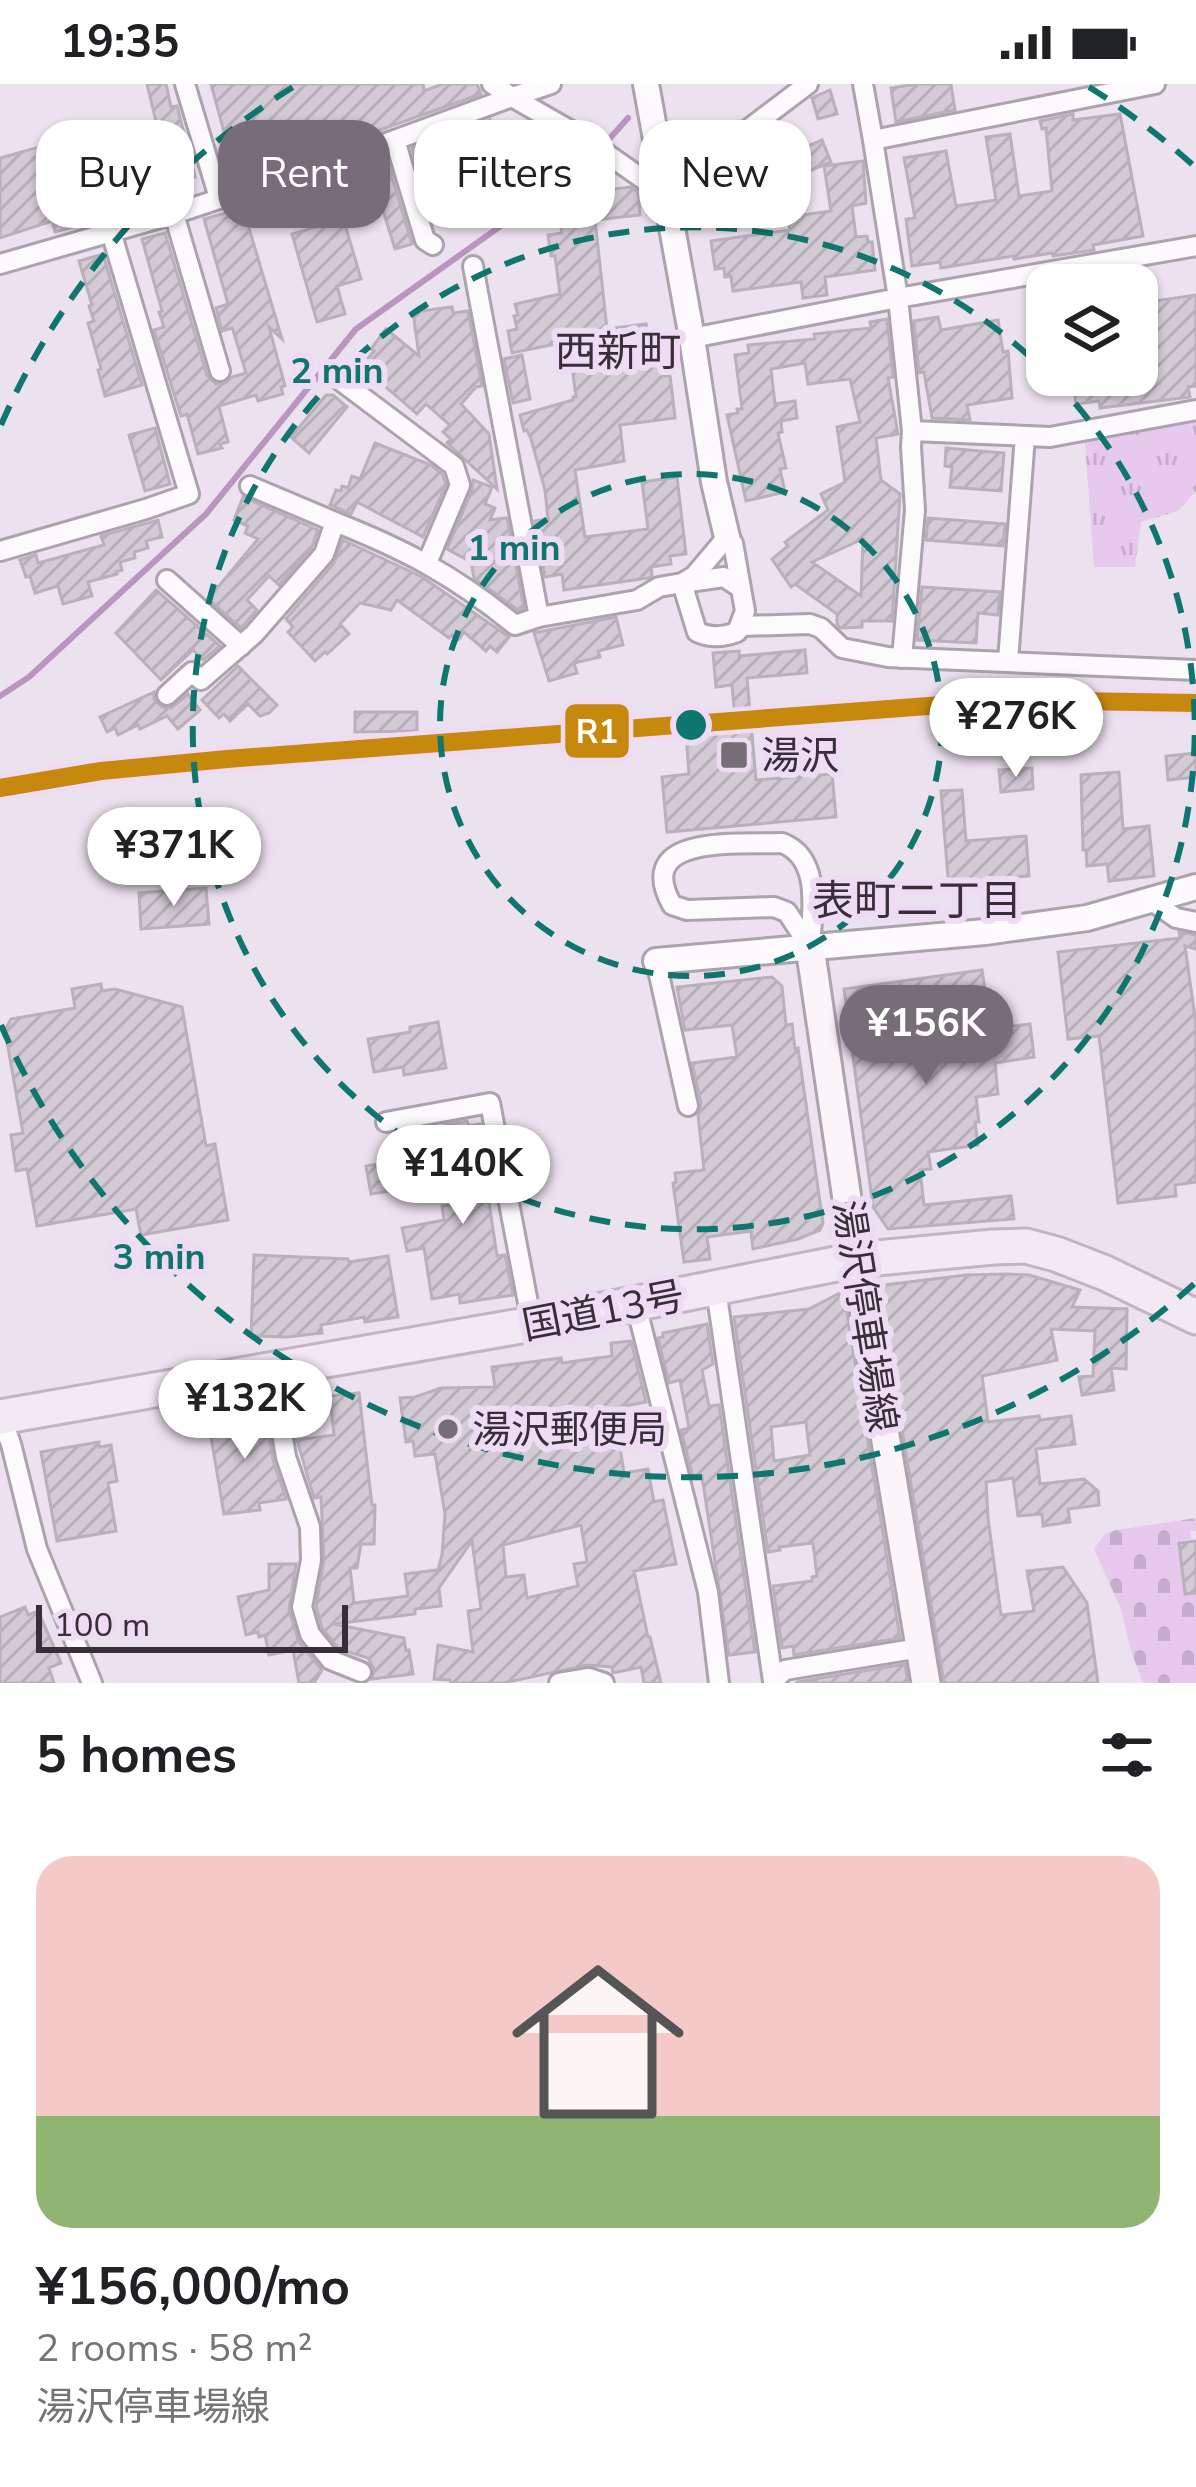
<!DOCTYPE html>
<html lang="en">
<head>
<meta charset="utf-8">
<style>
	:root { --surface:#fff; --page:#f6f6f6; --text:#202124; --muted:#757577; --line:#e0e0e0; --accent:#766d78 }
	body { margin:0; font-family:"Nunito Sans","Noto Sans JP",sans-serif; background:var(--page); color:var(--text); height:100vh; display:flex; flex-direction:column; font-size:45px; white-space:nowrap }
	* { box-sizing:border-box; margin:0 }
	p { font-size:39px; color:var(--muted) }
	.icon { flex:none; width:66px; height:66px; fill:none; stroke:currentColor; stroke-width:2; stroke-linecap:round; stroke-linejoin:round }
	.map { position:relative; height:1599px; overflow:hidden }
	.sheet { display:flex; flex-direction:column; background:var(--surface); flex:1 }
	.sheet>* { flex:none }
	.banner { position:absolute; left:36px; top:36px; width:1125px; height:108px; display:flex; gap:24px }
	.fabs { position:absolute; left:1026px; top:180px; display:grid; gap:24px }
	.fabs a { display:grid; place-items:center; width:132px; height:132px; border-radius:24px; background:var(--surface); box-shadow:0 3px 9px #0004; font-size:60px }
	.scale { position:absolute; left:36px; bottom:30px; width:312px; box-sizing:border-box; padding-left:12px; border:6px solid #372f38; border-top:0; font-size:33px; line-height:42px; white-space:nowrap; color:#372f38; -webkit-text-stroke:9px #f0dbf4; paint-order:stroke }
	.price { position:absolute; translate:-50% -102px; padding:0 27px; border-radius:42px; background:#fff; color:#222; font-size:39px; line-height:78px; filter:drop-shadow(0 3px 6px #0008) }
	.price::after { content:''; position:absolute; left:50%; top:72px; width:36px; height:27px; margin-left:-18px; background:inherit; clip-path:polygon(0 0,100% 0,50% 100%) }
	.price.active { background:var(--accent); color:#fff }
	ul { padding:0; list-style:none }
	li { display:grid; align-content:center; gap:24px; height:636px; padding:0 36px }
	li+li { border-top:3px solid var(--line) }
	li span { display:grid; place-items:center; height:372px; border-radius:36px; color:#555 }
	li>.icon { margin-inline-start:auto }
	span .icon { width:216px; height:216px; fill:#fffc; stroke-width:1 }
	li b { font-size:51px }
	h2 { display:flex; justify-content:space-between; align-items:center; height:144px; padding:0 36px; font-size:51px }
	.tag { padding:0 42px; border-radius:36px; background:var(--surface); box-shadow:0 3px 9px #0004; font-size:42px; line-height:108px }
	.tag.active { background:var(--accent); color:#fff }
	.status { display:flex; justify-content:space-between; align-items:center; height:84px; padding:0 60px; background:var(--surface); direction:ltr }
	.status svg { height:33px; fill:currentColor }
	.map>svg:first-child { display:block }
</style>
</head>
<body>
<div class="status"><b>19:35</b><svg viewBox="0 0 49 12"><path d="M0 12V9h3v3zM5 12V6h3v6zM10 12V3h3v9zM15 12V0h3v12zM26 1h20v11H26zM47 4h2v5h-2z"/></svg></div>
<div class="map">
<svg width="1196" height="1599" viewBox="0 0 1196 1599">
	<defs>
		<pattern id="cemetery-stones" width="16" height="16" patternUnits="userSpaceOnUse" patternTransform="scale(3)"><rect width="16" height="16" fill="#e6c9ed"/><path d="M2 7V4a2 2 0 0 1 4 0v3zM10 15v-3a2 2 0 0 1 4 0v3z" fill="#c6adcc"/></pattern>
		<pattern id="park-tufts" width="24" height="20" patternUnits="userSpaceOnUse" patternTransform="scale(3)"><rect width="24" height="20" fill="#e6c9ed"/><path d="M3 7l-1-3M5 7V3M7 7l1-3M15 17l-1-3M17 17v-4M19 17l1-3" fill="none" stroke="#c6adcc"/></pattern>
		<pattern id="building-hatch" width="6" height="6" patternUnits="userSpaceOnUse" patternTransform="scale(3)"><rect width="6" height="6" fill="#d3cad5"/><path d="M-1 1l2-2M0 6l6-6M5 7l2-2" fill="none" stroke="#b6aeb8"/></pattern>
	</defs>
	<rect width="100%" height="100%" fill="#ece1ee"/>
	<polygon fill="url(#cemetery-stones)" points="1196,1434 1196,1447 1190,1447 1191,1455 1178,1457 1183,1509 1195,1507 1196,1514 1196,1599 1143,1599 1131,1567 1121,1525 1094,1465 1105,1450 1116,1446"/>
	<polygon fill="url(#park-tufts)" points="1196,326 1196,407 1178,427 1141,438 1135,483 1094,483 1084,346"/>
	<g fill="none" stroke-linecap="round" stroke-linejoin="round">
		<polyline stroke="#b995c0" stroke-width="6" points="0,612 29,593 206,430 356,245 585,82 628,34"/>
	</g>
	<g fill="url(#building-hatch)" stroke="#b9b0bb" stroke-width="3" fill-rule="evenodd">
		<polygon points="147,0 166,0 171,23 177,22 195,93 171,100"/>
		<polygon points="211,0 423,0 424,7 443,0 477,0 481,10 363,52 361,45 352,48 351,44 344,46 341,38 305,51 310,70 261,84 260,81 239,86 238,80 233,81"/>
		<polygon points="917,0 951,0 955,26 896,38 891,4"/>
		<polygon points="830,6 837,30 818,35 812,14"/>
		<polygon points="1073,30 1073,36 1120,30 1143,152 1093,161 1094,166 1053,172 1052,169 1014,175 1013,172 941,184 940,178 912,182 906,135 915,134 904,74 946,67 956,122 996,116 986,53 1010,50 1019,112 1052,107 1046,44 1042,45 1040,37"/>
		<polygon points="490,36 495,51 492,52 510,103 539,61 532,56 539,44 562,57 559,61 574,71 552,102 548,85 539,98 511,108 515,120 482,131 481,128 462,131 457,116 469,112 459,80 420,93 412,64"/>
		<polygon points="822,56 831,78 766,105 755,80 780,68 782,73"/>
		<polygon points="60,57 85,140 55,148 52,137 0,154 0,74"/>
		<polygon points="386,73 412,160 395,165 381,120 376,121 365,85 373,82 372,78"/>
		<polygon points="863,77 866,119 852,122 856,153 867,152 868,158 872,158 875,186 825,193 827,211 803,214 801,198 733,207 731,192 725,193 724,184 715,185 711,157 790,146 788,133 831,127 824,82"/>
		<polygon points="719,90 733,112 712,125 698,102"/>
		<polygon points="585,101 586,107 589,108 631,103 638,108 640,131 595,136 607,245 646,240 649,264 660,262 664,292 670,291 675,334 620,341 624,377 575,386 585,453 648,445 642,398 677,393 686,470 670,472 671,480 651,483 652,492 648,494 564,506 562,490 545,493 535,437 548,435 545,406 531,355 527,346 524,347 520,331 573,316 573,313 576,313 570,268 566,269 565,258 512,269 508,247 517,245 514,232 518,231 515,220 560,210 555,172 551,172 548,151 562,149 555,116"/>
		<polygon points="335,106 361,195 337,202 345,230 317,238 292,150 327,140 319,111"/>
		<polygon points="243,124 282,255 269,243 285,302 281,303 283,310 258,317 256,311 219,322 228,358 220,360 222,364 198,370 187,330 181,332 154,246 164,243 159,228 162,227 142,155 165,149 207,291 216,300 225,299 232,293 246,289 233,246 232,244 222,247 216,224 228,220 204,135"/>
		<polygon points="103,170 142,301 105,312 98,286 101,285 88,239 94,237 89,222 92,221 79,177"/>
		<polygon points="1196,211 1196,302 1188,303 1190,313 1100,324 1099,317 1076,320 1072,291 1137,291 1137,274 1143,273 1137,237 1143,235 1141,219"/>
		<polygon points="452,223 453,229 468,227 482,302 476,303 461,320 489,350 497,405 447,359 451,355 443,348 450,341 426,320 417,330 381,299 382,297 371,287 374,284 365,278 374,267 371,265 386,245 419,272 413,228"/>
		<polygon points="938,233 941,246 998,236 1003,268 1008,267 1012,314 967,321 970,336 932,334 924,288 919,289 914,237"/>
		<path d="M887,235L893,293L888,294L898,350L876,354L881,396L900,410L892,537H862V543L840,544L837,540V530L795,500L791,503L772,475L788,462L785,458L828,426L821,410L845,398L837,343L860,338L850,295L808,300L805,279L771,285L775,320L795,317L797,334L781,337L782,348L778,349L786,384L780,385L785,408L746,417L727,331L738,329L737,325H742L735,271L749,269L748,261L815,255L814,250L871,244L870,238ZM863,455L861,512L812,478Z"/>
		<polygon points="522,271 530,315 513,319 504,275"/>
		<polygon points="326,311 333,311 347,323 309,369 291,353"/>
		<polygon points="155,344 170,400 145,407 129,351"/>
		<polygon points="375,359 431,381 442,390 446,400 423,453 357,418 351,430 330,421 336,406 341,407 342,402 348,404 352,392 360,395"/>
		<polygon points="946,364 1004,369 1001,407 950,403 952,383 945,382"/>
		<polygon points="473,396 492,403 485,420 495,424 490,436 507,434 524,524 518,526 474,494 471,478 447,465 472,406"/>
		<polygon points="243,413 318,446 312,463 279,501 269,492 247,516 257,526 241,544 208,515 258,455 245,449 248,442 234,436"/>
		<polygon points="928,434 1005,440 1003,462 926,456"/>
		<polygon points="158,436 162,453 146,457 148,464 134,468 135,474 120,478 122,486 116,488 117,490 88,498 92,512 63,520 58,502 35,509 30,492 26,493 20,476 36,471 38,479 104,461 101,452"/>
		<polygon points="343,456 422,493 509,553 497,568 490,562 486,567 464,548 458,556 452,551 449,554 397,516 391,526 360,519 340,540 349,550 327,570 325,568 315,577 288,548 293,543 286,535 334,479"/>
		<polygon points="922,503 1000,508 998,531 978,529 976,559 917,556"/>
		<polygon points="156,506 220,562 203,576 193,566 161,596 116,549"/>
		<polygon points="616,533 623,561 598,567 600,573 574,579 577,589 549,597 534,549"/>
		<polygon points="805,566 807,589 747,594 756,696 832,690 836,733 667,748 662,693 689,690 686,649 736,645 732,601 716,603 713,569 739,567 739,572"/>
		<polygon points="238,582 277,621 269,629 260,632 248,620 230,637 224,630 219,634 202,616"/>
		<polygon points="154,608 154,615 162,623 171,624 188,610 200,626 178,645 167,632 140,645 138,641 118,651 115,644 107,648 100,633"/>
		<polygon points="355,628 417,628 417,647 355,648"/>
		<polygon points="1196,669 1196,693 1168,696 1166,672"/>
		<polygon points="1032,684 1033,705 1001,708 999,686"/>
		<polygon points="1119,688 1123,745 1149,742 1154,792 1109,797 1107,780 1087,782 1086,766 1083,766 1081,691"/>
		<polygon points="962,706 966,757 1026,752 1029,792 969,797 969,804 949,806 941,707"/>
		<polygon points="206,804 209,840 141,845 139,809"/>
		<polygon points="1179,848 1196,851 1196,865 1185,862 1196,941 1196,1098 1175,1101 1176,1112 1118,1119 1099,952 1068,955 1058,868 1180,854"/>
		<polygon points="982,886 991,945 1030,940 1034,973 995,979 998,1010 976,1013 979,1038 975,1038 978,1061 928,1068 931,1085 920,1086 924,1121 1011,1112 1014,1135 888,1145 873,1123 844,905"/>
		<polygon points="772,893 782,902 786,941 792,940 795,965 798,964 823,1139 820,1146 798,1155 753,1165 751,1147 707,1153 710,1175 684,1178 673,1099 676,1098 675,1089 704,1086 698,1031 701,1019 692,979 737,973 732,941 685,946 677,903"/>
		<polygon points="101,900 102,907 115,905 182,923 206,1062 215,1060 228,1136 141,1151 136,1125 37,1142 27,1085 16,1087 11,1051 23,1049 5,946 11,935 75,924 72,905"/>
		<polygon points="438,938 446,984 404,991 403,983 374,988 368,955 410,948 410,943"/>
		<polygon points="467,1037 469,1042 480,1040 489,1091 485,1092 497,1172 505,1171 513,1211 460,1219 459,1210 432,1215 424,1164 407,1167 402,1144 444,1136 442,1122 452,1121 441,1059 449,1058 445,1041"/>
		<polygon points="391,1078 395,1106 371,1110 366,1082"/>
		<polygon points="254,1171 348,1175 349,1178 388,1172 398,1233 365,1238 364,1233 321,1241 322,1249 287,1253 251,1252"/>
		<polygon points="1007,1190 1029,1191 1080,1206 1072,1223 1127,1225 1126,1285 1111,1284 1114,1306 1082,1311 1079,1293 1093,1292 1095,1247 1051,1245 1057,1276 982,1292 988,1338 1039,1332 1040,1336 1071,1332 1075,1360 1036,1365 1040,1400 1084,1395 1098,1407 1099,1421 1068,1425 1070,1438 1043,1442 1042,1430 1018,1432 1013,1394 986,1398 988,1434 1001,1531 1034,1527 1027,1487 1063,1483 1087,1519 1098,1599 944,1599 880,1212 885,1201 966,1191"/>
		<path d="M840,1209L844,1211L900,1554L794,1571L793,1562L782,1564L773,1502L812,1497V1493L817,1492L813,1459L779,1463L780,1466L768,1468L734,1233L809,1225ZM806,1338L810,1371L774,1377L771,1343Z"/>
		<polygon points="707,1240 713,1280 702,1286 709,1322 719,1321 755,1568 729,1571 702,1392 693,1393 681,1346 689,1344 680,1296 669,1299 658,1254 663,1253 663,1249"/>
		<path d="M631,1257L646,1318L614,1324L624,1389L648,1385L654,1418L663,1416L676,1480L634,1487L648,1553H650L661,1599H644L641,1583L613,1589L612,1583L588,1581L503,1599H451L450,1596L434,1595L438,1561L473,1568L468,1527L481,1525L472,1457L439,1504L441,1522L415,1525V1530L334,1540L404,1554L406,1567L409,1566L413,1590L372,1595L374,1585L368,1574L339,1565L322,1544L316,1522L324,1476L321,1413L314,1414L297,1356L334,1351L330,1312L359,1309L372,1421H375L374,1460H361L357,1484H350L354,1519L408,1512L405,1490L437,1486V1490L442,1471L445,1430L435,1370L415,1372L413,1357L406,1358L400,1314L415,1313L441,1304L495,1303L492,1283L561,1274L562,1279L612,1272L611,1259ZM581,1441L587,1478L574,1480L578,1502L527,1514L524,1491L506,1493L503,1461Z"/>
		<polygon points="265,1326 273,1376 286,1415 259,1419 260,1426 224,1430 208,1335"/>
		<polygon points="99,1358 99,1363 111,1361 117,1397 108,1399 116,1447 57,1457 41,1368"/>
		<polygon points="1196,1457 1196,1509 1185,1510 1179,1459"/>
		<polygon points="269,1480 296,1480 289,1526 299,1558 322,1586 314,1599 299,1599 293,1566 269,1571 265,1551 259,1553 258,1548 246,1551 238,1513 269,1506"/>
		<polygon points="25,1523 28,1531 38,1527 61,1579 49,1584 54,1599 0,1599 0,1533"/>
		<polygon points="905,1580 908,1599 797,1599 797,1598"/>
	</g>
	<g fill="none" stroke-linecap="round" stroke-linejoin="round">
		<g stroke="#aca3ae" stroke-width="24">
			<g id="minor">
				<polyline points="185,0 219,114"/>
				<polyline points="492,0 512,13 551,0"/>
				<polyline points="863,0 873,56 1155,0"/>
				<polyline points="395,56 425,156 433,161"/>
				<polyline points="873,56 898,214 912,347 1050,353 1196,326"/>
				<polyline points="174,130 220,287"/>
				<polyline points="0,180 174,130 392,57 512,13 587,56 667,112 705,78 808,0"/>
				<polyline points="473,182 539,533"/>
				<polyline points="692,254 898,214 1196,162"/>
				<polyline points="341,297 454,382 460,401 427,479"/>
				<polyline points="250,402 335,438"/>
				<polyline points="0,467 146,425 189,410 111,148"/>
				<polyline points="167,496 241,562"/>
				<polyline points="741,542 810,540 821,544 842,564 888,573 1196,586"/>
				<polyline points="902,574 915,426 911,363 912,347"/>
				<polyline points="1008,577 1025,352"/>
				<path d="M167,611L192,588L201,596L254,550L324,470L335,438C406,466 455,492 515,541L539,533L637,516L659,503L682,499L694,492L727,453L733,459L745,527L737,548C724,553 710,554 697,548L682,499L724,493L739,503"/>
				<path d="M782,759C822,774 812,829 810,863L787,828L774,823L687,826L672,821C632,749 740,761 782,759Z"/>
				<polyline points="1149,815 1176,834 1196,838"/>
				<polyline points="656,877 688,1022"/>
				<polyline points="386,1038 490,1019 532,1240"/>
				<polyline points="716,1205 773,1597"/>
				<polyline points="636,1221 708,1508 719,1599"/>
				<polyline points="272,1286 286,1373 310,1443 311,1476 302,1523 310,1550 331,1576 361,1588"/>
				<polyline points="1,1333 11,1360 37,1465 92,1599"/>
				<polyline points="773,1597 785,1586 920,1564"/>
				<polyline points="559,1599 589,1594 604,1599"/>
			</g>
		</g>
		<g stroke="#aca3ae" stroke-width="30">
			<g id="tertiary">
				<polyline points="646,0 692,254 714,398 727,453"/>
				<polyline points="656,877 985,848 1087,834 1196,803"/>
			</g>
		</g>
		<g stroke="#aca3ae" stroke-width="33">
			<polyline id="secondary" points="810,863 856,1176 926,1599"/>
		</g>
		<g stroke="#c2b3c5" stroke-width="39">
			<polyline id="trunk" points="0,1333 532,1240 856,1176 993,1163 1026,1162 1056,1170 1105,1189 1196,1233"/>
		</g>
		<use href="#minor" stroke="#fcfafc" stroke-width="18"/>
		<use href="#tertiary" stroke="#fcfafc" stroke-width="24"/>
		<use href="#secondary" stroke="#f9f5f9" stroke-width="27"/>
		<use href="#trunk" stroke="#f2e9f4" stroke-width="33"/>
		<g stroke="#bebbbe" stroke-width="10">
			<polyline id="rail" points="0,704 101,687 227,675 968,619 1075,617 1196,619"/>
		</g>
		<use href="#rail" stroke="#f0dbf4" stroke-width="6" stroke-dasharray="18" stroke-linecap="butt"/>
		<g stroke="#f0dbf4" stroke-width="27">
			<polyline id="rail-1" points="0,704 101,687 227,675 968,619 1075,617 1196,619"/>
		</g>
		<use href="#rail-1" stroke="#c7880e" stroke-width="18"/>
	</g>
	<g fill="none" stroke="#0f766e" stroke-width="6" stroke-dasharray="21 15">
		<circle cx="691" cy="641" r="251"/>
		<path d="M1051 293A501 501 0 1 1 1045 287"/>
		<path d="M1194 1200A752 752 0 0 1 1 941M1 341A752 752 0 0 1 293 3M1089 3A752 752 0 0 1 1194 82"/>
	</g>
	<g fill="#766d78" stroke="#f0dbf4" stroke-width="4.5">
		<rect x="719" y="656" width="30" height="30" rx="6"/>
		<circle cx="448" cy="1345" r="12"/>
	</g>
	<g text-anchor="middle" stroke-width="12" stroke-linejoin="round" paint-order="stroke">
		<g font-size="39" fill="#372f38" stroke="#f0dbf4" text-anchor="start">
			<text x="761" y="685">湯沢</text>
			<text x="472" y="1359">湯沢郵便局</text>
		</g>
		<g font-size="39" fill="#372f38" stroke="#f0dbf4">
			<text transform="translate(603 1226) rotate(-11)" y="14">国道13号</text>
			<text transform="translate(866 1232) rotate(81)" y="14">湯沢停車場線</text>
		</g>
		<g font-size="42" fill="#372f38" stroke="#f0dbf4">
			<text x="618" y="282">西新町</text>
			<text x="917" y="831">表町二丁目</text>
		</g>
	</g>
	<circle cx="691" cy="641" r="18" fill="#0f766e" stroke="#f0dbf4" stroke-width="6"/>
	<g font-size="36" text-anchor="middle" font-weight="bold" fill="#0f766e" stroke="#f0dbf4" stroke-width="12" stroke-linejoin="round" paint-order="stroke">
		<text x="337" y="299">2 min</text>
		<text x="514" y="476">1 min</text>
		<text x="159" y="1185">3 min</text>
	</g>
	<rect stroke="#f0dbf4" stroke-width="4.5" x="563" y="618" width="68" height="58" rx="12" fill="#c7880e"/>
	<g font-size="33" text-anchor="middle" font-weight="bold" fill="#fff">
		<text x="597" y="659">R1</text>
	</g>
</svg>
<div class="fabs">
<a><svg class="icon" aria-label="layers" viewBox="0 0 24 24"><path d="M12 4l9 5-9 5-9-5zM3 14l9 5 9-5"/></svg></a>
</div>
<div class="scale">100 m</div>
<b class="price" style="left:1016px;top:696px">¥276K</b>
<b class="price" style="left:174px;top:825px">¥371K</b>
<b class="price active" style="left:926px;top:1003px">¥156K</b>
<b class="price" style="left:463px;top:1143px">¥140K</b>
<b class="price" style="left:245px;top:1378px">¥132K</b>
<div class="banner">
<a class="tag">Buy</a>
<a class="tag active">Rent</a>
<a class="tag">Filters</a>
<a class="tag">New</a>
</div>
</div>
<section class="sheet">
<h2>5 homes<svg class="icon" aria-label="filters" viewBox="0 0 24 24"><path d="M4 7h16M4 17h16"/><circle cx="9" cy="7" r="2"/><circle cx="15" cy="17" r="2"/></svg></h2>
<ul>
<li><span style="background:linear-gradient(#f6c9c9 70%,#8fb573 0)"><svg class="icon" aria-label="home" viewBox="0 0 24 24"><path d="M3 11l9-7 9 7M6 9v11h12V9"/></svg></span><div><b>¥156,000/mo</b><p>2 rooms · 58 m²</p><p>湯沢停車場線</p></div></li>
</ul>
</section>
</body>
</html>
